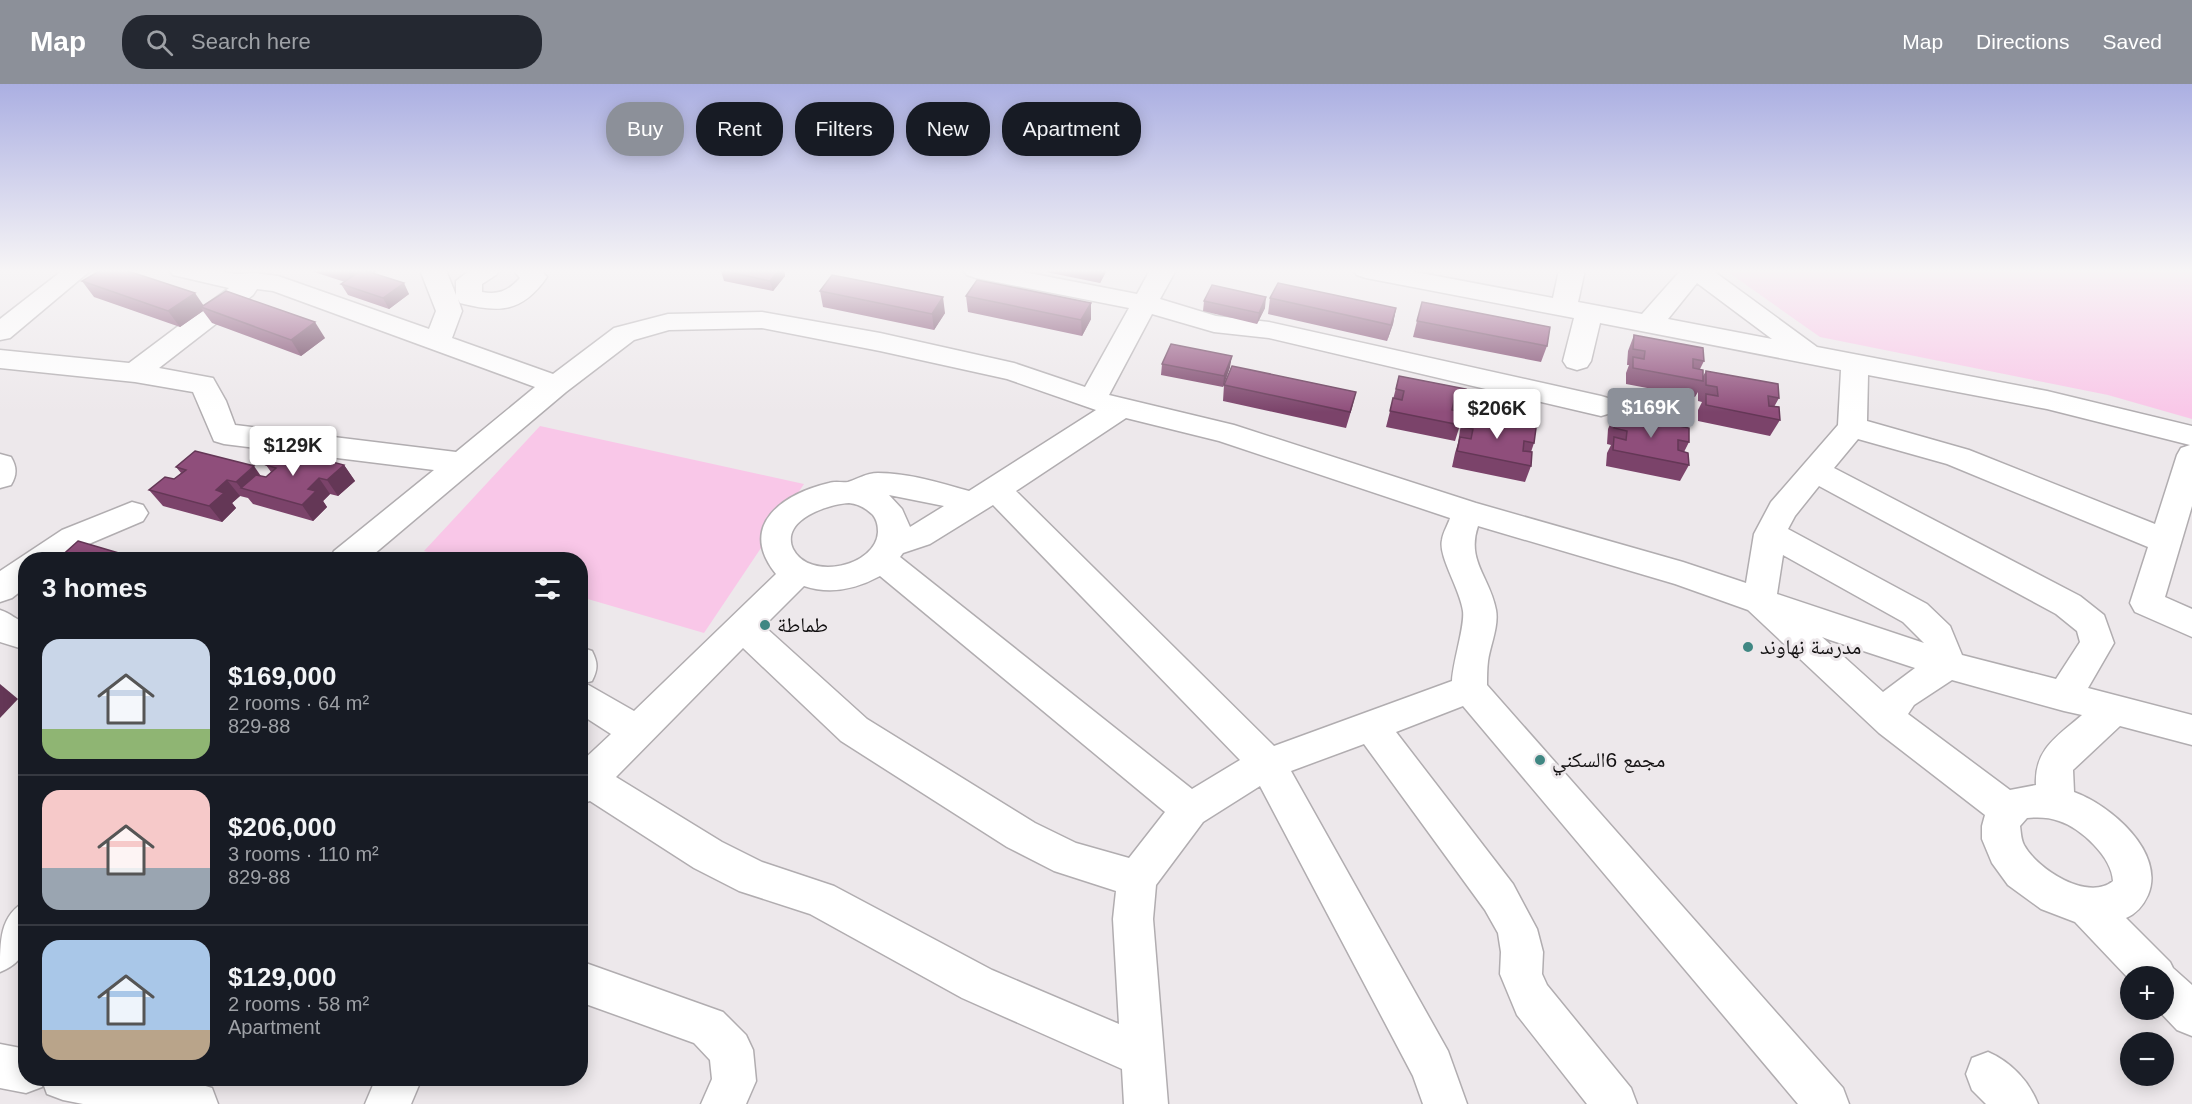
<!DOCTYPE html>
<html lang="en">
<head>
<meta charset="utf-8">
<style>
	:root { --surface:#171b24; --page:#242831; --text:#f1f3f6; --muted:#9ea1a6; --line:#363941; --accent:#8c9099 }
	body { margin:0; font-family:Helvetica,"Noto Naskh Arabic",sans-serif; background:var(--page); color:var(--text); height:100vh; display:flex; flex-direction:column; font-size:22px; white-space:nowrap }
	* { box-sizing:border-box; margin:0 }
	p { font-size:20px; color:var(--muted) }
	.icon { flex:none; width:33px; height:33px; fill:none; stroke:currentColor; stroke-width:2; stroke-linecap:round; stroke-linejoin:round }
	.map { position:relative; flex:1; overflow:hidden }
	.panel { position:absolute; left:18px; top:468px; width:570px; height:534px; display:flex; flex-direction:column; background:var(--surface); border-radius:24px; box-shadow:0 3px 15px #0003 }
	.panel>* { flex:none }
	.top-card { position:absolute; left:606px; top:18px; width:570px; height:54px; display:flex; gap:12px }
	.buttons { position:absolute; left:2120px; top:882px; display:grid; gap:12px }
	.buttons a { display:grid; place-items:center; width:54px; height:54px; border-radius:50%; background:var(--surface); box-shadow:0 3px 15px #0003; font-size:30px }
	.price { position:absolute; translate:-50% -51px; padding:0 14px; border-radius:6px; background:#fff; color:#222; font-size:20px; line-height:39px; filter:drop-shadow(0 2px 3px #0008) }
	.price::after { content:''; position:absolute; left:50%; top:36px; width:18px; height:14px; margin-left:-9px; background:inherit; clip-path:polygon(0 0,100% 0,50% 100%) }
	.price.current { background:var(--accent); color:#fff }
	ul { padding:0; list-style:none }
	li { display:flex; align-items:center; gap:18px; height:150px; padding:0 24px }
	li+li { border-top:2px solid var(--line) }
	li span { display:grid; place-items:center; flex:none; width:168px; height:120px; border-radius:18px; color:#555 }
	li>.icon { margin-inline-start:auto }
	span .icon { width:72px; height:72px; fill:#fffc; stroke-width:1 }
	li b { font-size:26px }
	h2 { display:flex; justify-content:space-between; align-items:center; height:72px; padding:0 24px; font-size:26px }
	.chip { padding:0 21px; border-radius:24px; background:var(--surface); box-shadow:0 3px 15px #0003; font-size:21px; line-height:54px }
	.chip.current { background:var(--accent); color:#fff }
	header { display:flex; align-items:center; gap:36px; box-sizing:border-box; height:84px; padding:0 30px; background:var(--accent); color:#fff }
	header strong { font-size:28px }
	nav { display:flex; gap:33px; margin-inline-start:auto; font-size:21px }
	.search { width:420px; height:54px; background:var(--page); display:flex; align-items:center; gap:15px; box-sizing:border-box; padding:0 21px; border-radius:24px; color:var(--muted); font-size:22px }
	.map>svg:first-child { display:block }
</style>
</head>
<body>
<header>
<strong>Map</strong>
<div class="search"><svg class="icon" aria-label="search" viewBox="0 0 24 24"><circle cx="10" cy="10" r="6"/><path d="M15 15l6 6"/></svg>Search here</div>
<nav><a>Map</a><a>Directions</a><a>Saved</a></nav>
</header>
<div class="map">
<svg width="2192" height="1020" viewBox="0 0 2192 1020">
	<rect width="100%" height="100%" fill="#ede8eb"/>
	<g fill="#f9c7e8">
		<polygon points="1725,186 2192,186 2192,335 2108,311 1820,253"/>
		<polygon points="540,342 804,400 704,549 581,513 580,476 452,475 424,467"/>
	</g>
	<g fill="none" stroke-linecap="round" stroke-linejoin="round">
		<g stroke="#b1adb0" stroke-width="3">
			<g id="minor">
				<polygon points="63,186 91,186 10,254 0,256 0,235"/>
				<path d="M169,186H215L236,190L255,189L278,192L429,245L436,227L420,186H446L456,211V197L470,186H500L496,191L482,200V208C499,211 508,207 520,194L513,186H541L547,193C522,229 499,229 460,219L458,215L462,227L452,254L553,290L614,244L668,230L762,228L880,249L1014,279L1085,303L1129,224L976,194L967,191L963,186H1014L1137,210L1150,186H1176L1160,215L1216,232L1269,238L1601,312L1611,315L1615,322L1611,329L1601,332L1269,254L1214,248L1152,230L1109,311L1234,341L1476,419L1683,478L1746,499L1754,450L1771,418L1838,341L1841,286L1600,239L1591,277L1587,283L1577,286L1567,283L1563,277L1574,234L1366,194L1357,191L1353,186H1405L1553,214L1559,186H1585L1578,218L1642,230L1681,186H1712L1817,263L2047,307L2192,342V422L2165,513L2192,525V553L2135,528L2130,519L2148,463L1947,380L1858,355L1834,384L2080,512L2104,531L2114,559L2088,604L2192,631V661L2120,642L2073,686L2074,708C2110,721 2166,768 2148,811C2143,822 2136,830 2126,834L2170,878L2173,884L2192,901V952L2177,946L2158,926H2163V892H2130V896L2075,838L2041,825L2008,801L1992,779L1982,755V742L1985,731L1879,649L1748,526L1675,500L1478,442C1466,477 1490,493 1496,526C1499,542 1490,562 1488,577C1487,585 1487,593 1487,601L1843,1004L1849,1020H1798L1463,622L1396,648L1513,800L1537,845L1543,868L1542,890L1547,901L1631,1004L1637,1020H1587L1517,931L1500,890L1501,868L1498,849L1485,826L1364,660L1291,687L1448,967L1467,1020H1423L1413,992L1260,702L1203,738L1156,801L1153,835L1168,1020H1124L1122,985L962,914L810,830L739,807L694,784L590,717L580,720V679L611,650L580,630V563L592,567C598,579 598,585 592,597L585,599L634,627L776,490C737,441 783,410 829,399C835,397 842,399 848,398C858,395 866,389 878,389C909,389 940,399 969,407L1096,326L1007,295L880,267L762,244L669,246L634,256L566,308L367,476H329L334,467L434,386L224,360L214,357L193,308L135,298L0,284V266L129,279L229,204L173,191ZM1697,199L1772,255L1668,235ZM257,205L273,207L535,303L456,368L235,341L226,317L213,294L159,284L253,211ZM1868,291L2047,325L2190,361L2181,364L2177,371L2155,440L1969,366L1867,337ZM1126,334L1219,357L1450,434C1448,441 1443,448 1442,456C1438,472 1460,505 1463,527C1465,542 1453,577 1452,597L1274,662L1016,407ZM1819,402L2056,530L2077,547L2080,558L2056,595L1962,571L1950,542L1927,520L1788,445L1795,432ZM889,411L944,422L910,443L902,425ZM849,419C858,420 866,424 873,431C877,436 878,442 878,448C876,483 809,497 793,465C780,436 828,420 849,419ZM993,421L1240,676L1192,705L900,473L903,469L930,460ZM1783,471L1903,538L1924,559L1777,510ZM880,492L1165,728L1129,774L1076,759L1035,739L867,635L764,542L804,502C831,511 856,505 880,492ZM1822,553L1830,556L1915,584L1883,608ZM743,564L841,657L1007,763L1054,787L1116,807L1113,835L1119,940L992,886L834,802L762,778L722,758L616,693ZM1952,596L2064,627L2082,631C2058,652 2034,665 2036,701L2010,706L1908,630L1914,621ZM2027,734C2037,733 2049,733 2059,737C2081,744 2112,773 2113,797C2088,818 2037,785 2024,761C2021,755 2021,749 2020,742Z"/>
				<path d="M0,370L11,373C17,383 17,391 11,401L0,404Z"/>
				<polygon points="132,418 143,421 148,429 143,437 84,462 63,476 26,476 26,503 12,514 0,518 0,487 62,446"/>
				<path d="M0,526C12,530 16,536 26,539V566L0,558Z"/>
				<path d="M26,817C26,849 35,874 0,888C0,856 0,831 26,817Z"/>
				<polygon points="580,877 723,928 746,951 753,966 756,997 746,1020 701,1020 712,995 710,976 694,959 580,918"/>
				<polygon points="0,960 26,965 26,994 180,994 212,1004 218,1020 83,1020 63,1016 47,1010 43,999 42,1003 26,1009 0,1004"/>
				<path d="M1988,968C2011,978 2029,997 2038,1020H1986L1972,1006L1966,990L1972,974Z"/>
				<polygon points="376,994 422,994 411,1020 365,1020"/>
			</g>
		</g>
		<use href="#minor" fill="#fff" fill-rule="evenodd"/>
	</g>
	<g fill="#7b436a">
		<polygon points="308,186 378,186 374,189 409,210 389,225 348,211 341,200 345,198"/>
		<polygon points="714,186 784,186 785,192 773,207 724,197 721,187"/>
		<polygon points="1046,186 1107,186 1100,199 1046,188"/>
		<polygon points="82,197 204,222 325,254 301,272 212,239 203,227 180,243 94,213"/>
		<polygon points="820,207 945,229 934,246 823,223"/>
		<polygon points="966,212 1091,219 1091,235 1082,252 968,228"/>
		<polygon points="1270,214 1396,224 1393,240 1387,257 1268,230"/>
		<polygon points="1204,217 1265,224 1257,240 1203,227"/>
		<polygon points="1417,237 1547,262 1541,278 1413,253"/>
		<polygon points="1634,251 1704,277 1700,285 1703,292 1706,287 1779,314 1774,323 1780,336 1770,352 1698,337 1698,326 1702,318 1698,317 1698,308 1695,313 1626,300 1626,289 1629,281 1627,281 1628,267"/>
		<polygon points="1162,280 1230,283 1223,303 1161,291"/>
		<polygon points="1399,292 1464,319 1461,328 1460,341 1455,357 1386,343"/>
		<polygon points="1224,301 1356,308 1352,324 1346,344 1223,317"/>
		<polygon points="1615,329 1689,358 1684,368 1689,381 1680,397 1606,382 1607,369 1611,361 1607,360 1608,345"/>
		<polygon points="1464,330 1534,359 1531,368 1531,382 1525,398 1452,383 1455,369 1458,359 1460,346"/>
		<polygon points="266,381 344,381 355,397 338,412 330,410 323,417 327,423 313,437 253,420 248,414 240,412 232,419 236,424 222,438 163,422 149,406 174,395 181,389 176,383 266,393 271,388"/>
	</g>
	<g fill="#643756">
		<polygon points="347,186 378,186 356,202"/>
		<polygon points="779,186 784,186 785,192 773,207 770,197"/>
		<polygon points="1101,186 1107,186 1100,199 1100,188"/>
		<polygon points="404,199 409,210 389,225 383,214"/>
		<polygon points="195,209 206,225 201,223 203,227 180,243 168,227"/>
		<polygon points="943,213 945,229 934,246 932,230"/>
		<polygon points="1266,213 1265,224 1257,240 1259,229"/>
		<polygon points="1091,219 1091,235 1082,252 1081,236"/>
		<polygon points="1396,224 1393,240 1387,257 1391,241"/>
		<polygon points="315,238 325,254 301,272 291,256"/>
		<polygon points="1232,272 1230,283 1223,303 1224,292"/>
		<polygon points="344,381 355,397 338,412 327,396"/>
		<polygon points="254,382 265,398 241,404 236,398"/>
		<polygon points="319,394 330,410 323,417 327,423 313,437 302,421 308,405"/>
		<polygon points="227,396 240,412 232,419 236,424 222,438 209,422 216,406"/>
		<polygon points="0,600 18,615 0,634"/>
	</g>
	<g fill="#8f4e7b" stroke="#643756" stroke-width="1.5">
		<polygon points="101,186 125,186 195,209 168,227 82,197"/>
		<polygon points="362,186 363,186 404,199 383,214 341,200"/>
		<polygon points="721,186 779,186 770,197"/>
		<polygon points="1087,186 1101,186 1100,188"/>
		<polygon points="832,191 943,213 932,230 820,207"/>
		<polygon points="977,196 1091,219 1081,236 966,212"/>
		<polygon points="1278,199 1396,224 1391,241 1270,214"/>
		<polygon points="1212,201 1266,213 1259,229 1204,217"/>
		<polygon points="226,207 315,238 291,256 201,223"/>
		<polygon points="1422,218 1550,243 1547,262 1417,237"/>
		<polygon points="1634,251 1703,264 1704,277 1693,275 1693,284 1703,286 1703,297 1633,284 1633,273 1644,275 1645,267 1633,265"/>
		<polygon points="1171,260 1232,272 1224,292 1162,280"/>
		<polygon points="1232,282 1356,308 1350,328 1224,301"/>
		<polygon points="1706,287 1778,300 1779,314 1768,312 1769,322 1779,323 1780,336 1706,321 1706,310 1718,312 1717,303 1706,301"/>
		<polygon points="1399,292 1466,305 1464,319 1454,317 1452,326 1462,328 1460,341 1390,327 1393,314 1402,316 1404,307 1396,305"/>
		<polygon points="1615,329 1689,344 1689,358 1678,356 1678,366 1688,369 1689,381 1613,366 1614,353 1626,356 1627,347 1614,344"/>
		<polygon points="1464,330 1536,344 1534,359 1524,357 1523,367 1532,368 1531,382 1457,367 1460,353 1471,355 1473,345 1462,343"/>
		<polygon points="284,365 344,381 327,396 319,394 308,405 316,407 302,421 241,404 256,391 266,393 276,384 266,381"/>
		<polygon points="195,367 254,382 236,398 227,396 216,406 224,409 209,422 149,406 165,393 174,395 186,386 176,383"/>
		<polygon points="78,457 139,475 57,476"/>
	</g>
	<linearGradient id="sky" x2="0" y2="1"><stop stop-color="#abafe2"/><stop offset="0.57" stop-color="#f7f5f6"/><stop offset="1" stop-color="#f7f5f6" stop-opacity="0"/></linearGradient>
	<rect width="2192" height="328" fill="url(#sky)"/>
	<g fill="#408783" stroke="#ede8eb" stroke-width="2">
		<circle cx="765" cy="541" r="6"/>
		<circle cx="1748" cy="563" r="6"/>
		<circle cx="1540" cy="676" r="6"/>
	</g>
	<g text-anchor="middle" stroke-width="6" stroke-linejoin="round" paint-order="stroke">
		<g font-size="21" fill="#121011" stroke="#ede8eb" text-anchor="start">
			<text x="777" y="548">طماطة</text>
			<text x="1760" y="570">مدرسة نهاوند</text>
			<text x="1552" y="683">مجمع 6السكني</text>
		</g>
	</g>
</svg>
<div class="buttons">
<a>+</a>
<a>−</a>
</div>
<b class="price current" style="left:1651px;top:355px">$169K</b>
<b class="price" style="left:1497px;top:356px">$206K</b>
<b class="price" style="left:293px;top:393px">$129K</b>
<div class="top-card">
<a class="chip current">Buy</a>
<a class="chip">Rent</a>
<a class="chip">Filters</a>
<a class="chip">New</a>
<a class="chip">Apartment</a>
</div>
<section class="panel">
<h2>3 homes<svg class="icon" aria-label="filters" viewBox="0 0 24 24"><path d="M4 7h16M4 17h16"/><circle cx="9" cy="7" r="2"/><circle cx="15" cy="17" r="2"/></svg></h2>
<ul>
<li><span style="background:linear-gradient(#c9d6e8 75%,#8fb573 0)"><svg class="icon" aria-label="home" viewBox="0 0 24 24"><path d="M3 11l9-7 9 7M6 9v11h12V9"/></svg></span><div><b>$169,000</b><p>2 rooms · 64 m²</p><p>829-88</p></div></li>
<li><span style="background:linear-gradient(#f6c9c9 65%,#9aa5b1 0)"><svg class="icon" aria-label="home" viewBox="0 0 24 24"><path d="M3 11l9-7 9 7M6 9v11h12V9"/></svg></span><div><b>$206,000</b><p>3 rooms · 110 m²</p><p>829-88</p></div></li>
<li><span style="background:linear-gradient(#a9c7e8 75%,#b9a48a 0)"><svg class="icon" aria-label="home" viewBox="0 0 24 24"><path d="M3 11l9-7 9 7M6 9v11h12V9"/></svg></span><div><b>$129,000</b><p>2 rooms · 58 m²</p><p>Apartment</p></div></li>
</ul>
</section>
</div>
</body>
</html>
